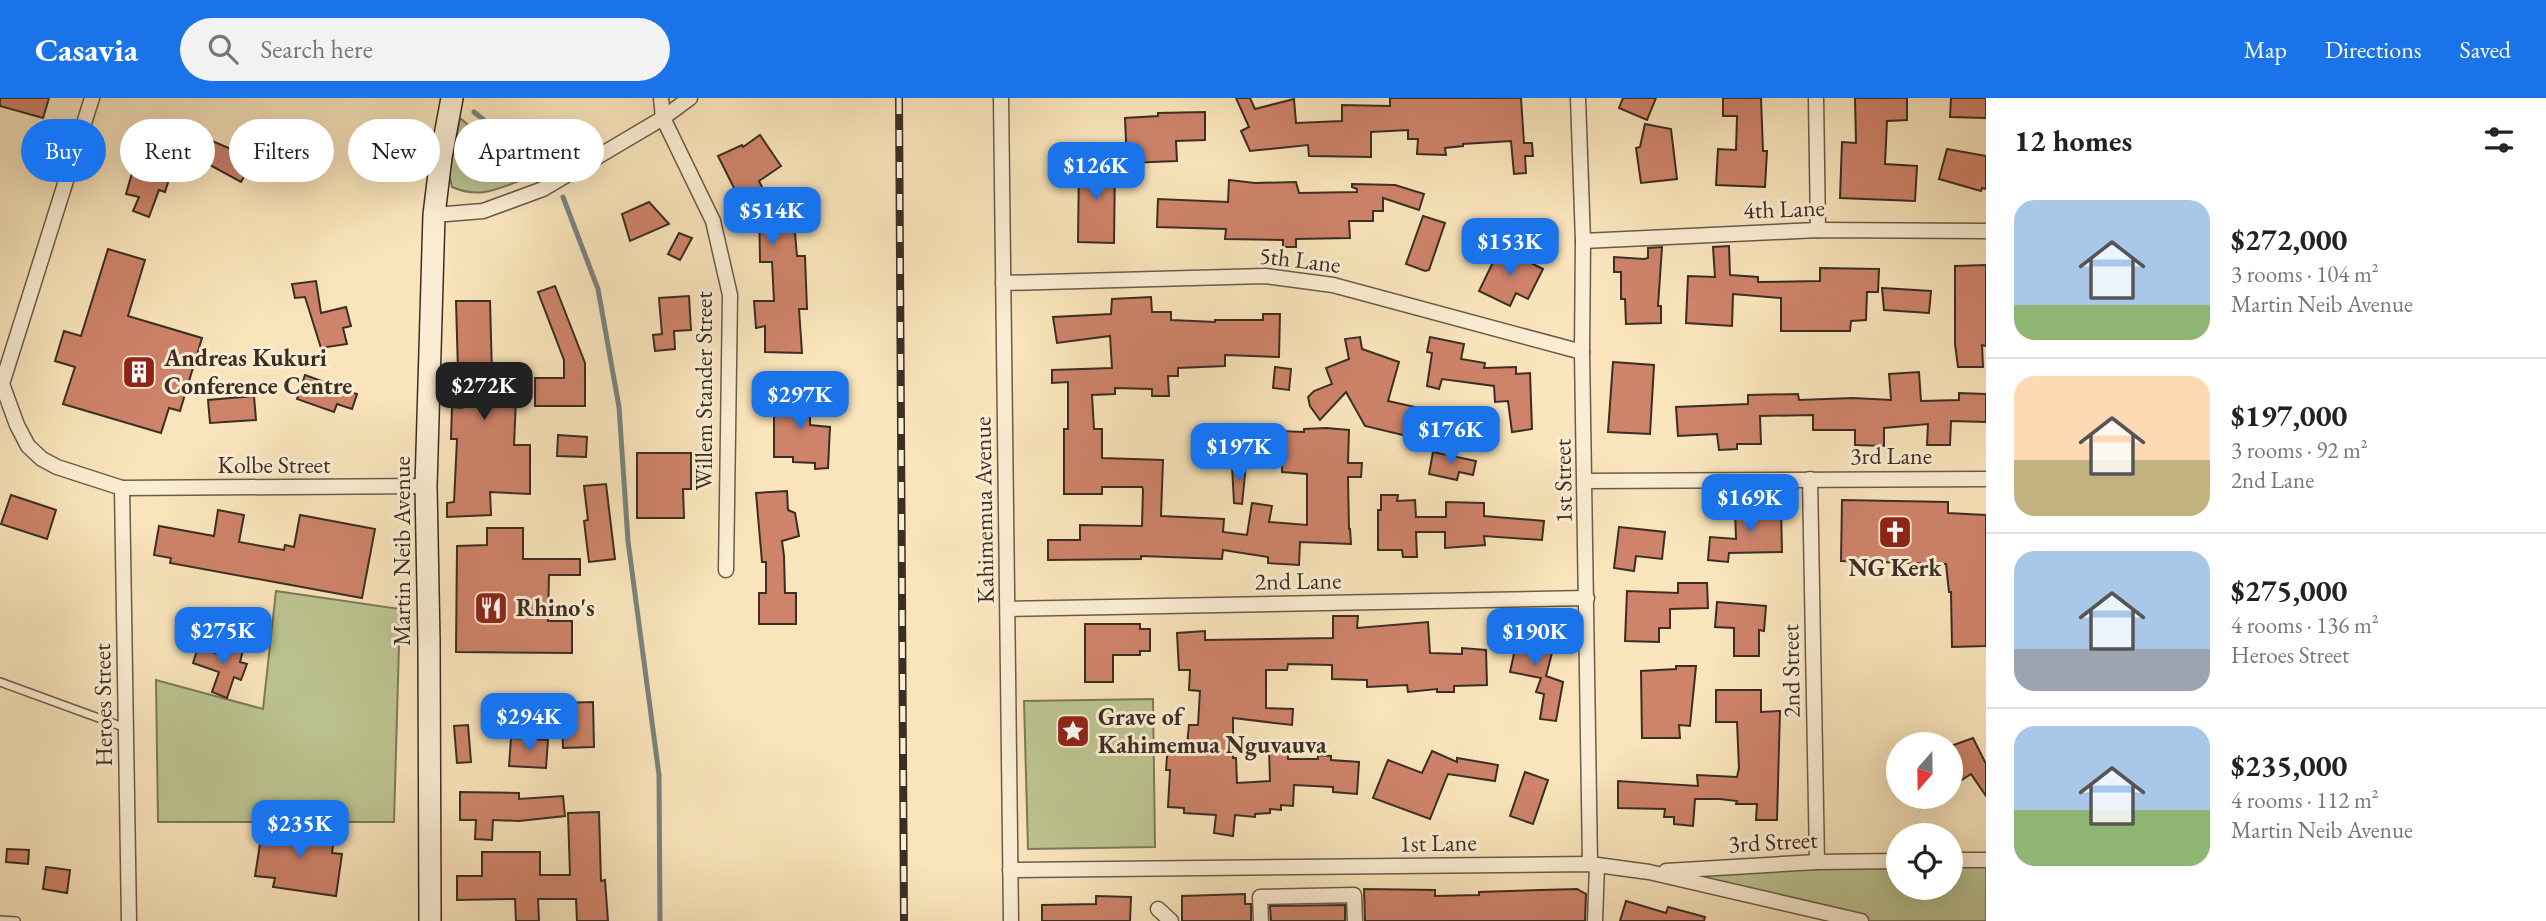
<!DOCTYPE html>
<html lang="en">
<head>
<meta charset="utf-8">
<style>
	:root { --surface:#fff; --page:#f2f2f2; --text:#222; --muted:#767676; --line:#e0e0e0; --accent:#1a73e8 }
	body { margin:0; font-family:"EB Garamond",serif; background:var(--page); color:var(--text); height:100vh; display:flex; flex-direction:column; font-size:26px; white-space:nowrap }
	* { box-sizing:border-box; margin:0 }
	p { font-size:23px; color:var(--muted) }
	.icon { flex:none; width:38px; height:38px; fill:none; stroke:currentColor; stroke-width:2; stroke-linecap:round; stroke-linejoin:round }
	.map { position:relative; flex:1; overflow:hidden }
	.panel { display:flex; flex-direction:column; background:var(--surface); width:560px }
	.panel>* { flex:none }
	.hud { position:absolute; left:21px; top:21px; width:665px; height:63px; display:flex; gap:14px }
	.needle { width:46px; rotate:200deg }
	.tools { position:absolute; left:1886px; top:634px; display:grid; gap:14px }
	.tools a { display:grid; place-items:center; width:77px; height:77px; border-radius:50%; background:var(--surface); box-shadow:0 7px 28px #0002; font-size:35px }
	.price { position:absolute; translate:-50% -60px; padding:0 16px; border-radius:14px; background:var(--accent); color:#fff; font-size:23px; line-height:46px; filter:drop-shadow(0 2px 4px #0008) }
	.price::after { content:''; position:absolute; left:50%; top:42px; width:21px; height:16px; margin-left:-10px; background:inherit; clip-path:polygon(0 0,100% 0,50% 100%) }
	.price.current { background:#222; color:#fff }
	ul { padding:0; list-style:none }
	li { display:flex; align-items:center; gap:21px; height:175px; padding:0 28px }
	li+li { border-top:2px solid var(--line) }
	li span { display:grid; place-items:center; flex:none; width:196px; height:140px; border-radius:21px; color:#555 }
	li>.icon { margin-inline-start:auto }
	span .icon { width:84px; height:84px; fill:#fffc; stroke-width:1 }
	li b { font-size:30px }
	h2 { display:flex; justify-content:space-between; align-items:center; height:84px; padding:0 28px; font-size:30px }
	.tag { padding:0 24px; border-radius:32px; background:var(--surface); box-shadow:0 7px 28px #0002; font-size:24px; line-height:63px }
	.tag.current { background:var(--accent); color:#fff }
	header { display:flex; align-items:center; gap:42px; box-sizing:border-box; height:98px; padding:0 35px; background:var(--accent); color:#fff }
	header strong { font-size:33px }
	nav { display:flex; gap:38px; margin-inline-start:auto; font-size:24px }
	.search { width:490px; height:63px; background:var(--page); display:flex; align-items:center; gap:18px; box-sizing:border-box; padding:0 24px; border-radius:38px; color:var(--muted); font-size:26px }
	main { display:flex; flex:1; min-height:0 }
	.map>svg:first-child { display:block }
</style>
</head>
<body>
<header>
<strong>Casavia</strong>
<div class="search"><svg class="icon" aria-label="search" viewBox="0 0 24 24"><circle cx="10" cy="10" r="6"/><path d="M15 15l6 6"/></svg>Search here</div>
<nav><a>Map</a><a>Directions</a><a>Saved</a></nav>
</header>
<main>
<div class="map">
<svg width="1986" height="823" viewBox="0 0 1986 823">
	<rect width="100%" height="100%" fill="#f9e4bb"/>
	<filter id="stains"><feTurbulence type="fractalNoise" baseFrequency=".00286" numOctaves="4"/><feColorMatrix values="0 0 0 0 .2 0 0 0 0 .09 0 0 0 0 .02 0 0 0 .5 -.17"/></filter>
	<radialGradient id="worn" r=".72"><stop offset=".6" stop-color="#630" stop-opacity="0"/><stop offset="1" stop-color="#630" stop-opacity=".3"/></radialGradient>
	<g fill="#bcc491" stroke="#7c795b" stroke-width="2">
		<path d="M460,20L530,79C501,89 482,102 452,89L449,76Z"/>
		<polygon points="276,493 400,511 394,724 158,724 156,582 263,611"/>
		<polygon points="1153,601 1155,749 1028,751 1024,603"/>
		<polygon points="1951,762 1986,762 1986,823 1861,823 1649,774 1899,763 1899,789 1951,789"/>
	</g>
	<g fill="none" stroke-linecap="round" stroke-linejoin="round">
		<g stroke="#79837e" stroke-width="5">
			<polyline points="474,14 531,60"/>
			<polyline points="563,99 598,191 619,309 628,443 659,677 660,823"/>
		</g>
	</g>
	<g fill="#ce836a" stroke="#3b2e25" stroke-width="2">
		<polygon points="0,0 49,0 43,20 0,8"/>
		<polygon points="1236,0 1250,0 1255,11 1294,1 1296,25 1342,23 1342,7 1390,8 1390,0 1521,0 1524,45 1532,45 1533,58 1525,58 1526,75 1514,76 1511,43 1463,46 1463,48 1445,50 1446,57 1417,56 1418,41 1408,41 1408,32 1371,34 1371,59 1309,58 1308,47 1250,53 1241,33 1249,29"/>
		<polygon points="1623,0 1656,0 1647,22 1619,10"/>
		<polygon points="1723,0 1761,0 1763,53 1767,53 1765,89 1716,87 1718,51 1736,52 1737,18 1723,18"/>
		<polygon points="1855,0 1907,0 1907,22 1887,23 1885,66 1917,68 1915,103 1840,100 1842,44 1856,45"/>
		<polygon points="1951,0 1986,0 1986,20 1950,19"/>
		<polygon points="1205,14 1205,42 1176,43 1177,63 1127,65 1125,20 1158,18 1158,15"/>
		<polygon points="264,22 284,23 288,36 312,41 305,68 297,82 287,83 279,79"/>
		<polygon points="1645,26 1671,31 1677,81 1641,85 1636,50 1640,49"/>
		<polygon points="760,37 781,68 759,83 772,109 800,107 802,122 794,123 797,158 805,158 807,211 799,211 802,255 765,254 765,228 756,230 754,203 774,203 772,164 760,164 759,100 747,105 745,100 740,102 718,58 742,47 743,49"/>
		<polygon points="205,40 238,54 242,47 257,55 241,84 197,60"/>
		<polygon points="139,51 175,62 165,94 159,92 149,119 133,113 139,99 126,96"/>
		<polygon points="1947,51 1986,58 1986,91 1982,90 1981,93 1939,81"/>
		<polygon points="1079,63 1115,64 1114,145 1078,144"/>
		<polygon points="1229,82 1255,85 1296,84 1299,95 1357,94 1357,91 1352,89 1352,86 1395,87 1424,96 1419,112 1383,100 1383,113 1373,113 1373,123 1349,123 1350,140 1296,141 1296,149 1283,149 1283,142 1225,141 1226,131 1157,129 1158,101 1228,104"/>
		<polygon points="649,104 669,126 630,143 622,116"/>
		<polygon points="1423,118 1445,125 1429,172 1425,173 1406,166"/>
		<polygon points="679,135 692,140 680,162 668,156"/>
		<polygon points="1729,148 1730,177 1758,179 1758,184 1820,183 1820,170 1879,171 1878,194 1867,194 1866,222 1851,223 1850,233 1781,233 1781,200 1733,196 1732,228 1686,225 1688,178 1715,179 1713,149"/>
		<polygon points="1662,149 1658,208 1661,208 1661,225 1626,226 1625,201 1621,201 1621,174 1614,174 1614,159 1644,161 1648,160 1648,150"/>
		<polygon points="1500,150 1543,171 1528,201 1516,195 1510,208 1479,193"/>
		<polygon points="108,151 145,162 128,218 202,240 180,313 169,310 161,335 63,306 75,269 55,263 64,233 81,238"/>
		<polygon points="1986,167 1986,248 1982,247 1983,269 1958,269 1955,246 1955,168"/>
		<polygon points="316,183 321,215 346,209 351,228 343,230 347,246 321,250 305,199 295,200 292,186"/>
		<polygon points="555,188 585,265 585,308 535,308 535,280 564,280 564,262 538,194"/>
		<polygon points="1882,190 1931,193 1929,215 1884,212"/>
		<polygon points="689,198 691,232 674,233 675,251 655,253 653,237 662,236 659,200"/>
		<polygon points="1151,199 1152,214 1171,214 1171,222 1215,224 1215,222 1263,222 1263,216 1280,216 1279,259 1225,257 1225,268 1178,270 1178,278 1168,278 1169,298 1152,298 1152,291 1115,290 1115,296 1092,297 1094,331 1102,331 1102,360 1163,362 1161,418 1224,421 1223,434 1247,437 1252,405 1272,408 1269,424 1307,427 1307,376 1282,374 1282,355 1278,354 1279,333 1304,334 1304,331 1326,330 1349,332 1348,365 1362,365 1361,379 1348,379 1349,431 1350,431 1351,446 1300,444 1299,467 1268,465 1268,459 1223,452 1222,461 1141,458 1141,461 1048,462 1048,442 1080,442 1080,427 1142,428 1143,391 1142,389 1102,389 1102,396 1064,396 1064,331 1068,331 1068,284 1052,285 1052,272 1112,270 1110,238 1057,245 1053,219 1111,216 1112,201"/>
		<polygon points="456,203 490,203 492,276 509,276 510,302 516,302 514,347 530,347 530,396 490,394 491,417 447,419 447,405 454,404 457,341 451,341 452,309 462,310 461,273 458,273"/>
		<polygon points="1360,239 1362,251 1399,264 1388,303 1424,311 1418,335 1408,332 1407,338 1365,328 1346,294 1320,322 1310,308 1308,299 1314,293 1332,286 1326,270 1349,261 1345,241"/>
		<polygon points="1430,239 1464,246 1461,261 1485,265 1484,270 1516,269 1516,276 1530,275 1532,331 1512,334 1508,303 1495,304 1494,288 1442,281 1439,291 1427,288 1432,255 1427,254"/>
		<polygon points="1613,264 1654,267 1650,336 1608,334"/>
		<polygon points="1275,269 1291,271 1289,292 1273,290"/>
		<polygon points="1919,274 1921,303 1959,302 1959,295 1986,296 1986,324 1951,323 1950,347 1927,347 1928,326 1884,330 1884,348 1855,347 1855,332 1813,332 1813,317 1760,318 1761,346 1737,346 1737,351 1719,352 1717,336 1678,338 1676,309 1748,306 1748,297 1798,296 1799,302 1853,300 1891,302 1889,276"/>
		<polygon points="305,277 357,296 352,311 337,306 334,314 297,301"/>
		<polygon points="792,290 810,290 810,327 830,329 828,370 815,371 815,365 793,364 793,359 774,359 774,301 792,301"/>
		<polygon points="254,298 256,322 210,325 208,302"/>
		<polygon points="558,337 587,339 586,359 557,358"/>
		<polygon points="1433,354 1476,363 1473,377 1459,374 1457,382 1429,376"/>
		<polygon points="637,355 691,355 691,391 683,391 684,420 637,420"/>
		<polygon points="1232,367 1246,367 1242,406 1234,405"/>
		<polygon points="606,386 615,461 589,464 584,423 588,422 584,388"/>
		<polygon points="787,393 788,412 795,415 799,438 782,443 784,458 785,495 796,495 796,526 759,526 759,495 766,495 766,464 762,464 756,395"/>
		<polygon points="11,397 56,412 47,441 1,426"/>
		<polygon points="1381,397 1398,397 1397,403 1415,402 1416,419 1446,419 1446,404 1484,405 1484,418 1544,423 1542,442 1484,438 1485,447 1445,450 1445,434 1416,434 1417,459 1403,459 1402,452 1378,452 1378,412 1381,412"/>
		<polygon points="1842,402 1948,404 1948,415 1986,417 1986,548 1952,549 1951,494 1949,494 1946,466 1841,463"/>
		<polygon points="1735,410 1781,410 1782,454 1729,455 1728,464 1708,462 1710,439 1736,441"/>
		<polygon points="218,412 244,417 239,444 284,452 285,447 294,449 300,417 375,431 362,500 170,465 171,460 154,457 159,428 214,438"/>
		<polygon points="1619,429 1665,434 1662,461 1636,458 1634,473 1614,470"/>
		<polygon points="487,430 523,430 523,461 580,461 580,477 549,477 548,523 572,523 572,555 456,554 457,448 487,447"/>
		<polygon points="1678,485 1707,485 1708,510 1670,511 1670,530 1659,530 1659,544 1625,543 1627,493 1678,495"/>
		<polygon points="1717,504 1766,508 1764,533 1759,532 1759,558 1734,558 1734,530 1715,529"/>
		<polygon points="1333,518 1358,518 1357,530 1428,524 1430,555 1462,556 1462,550 1486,552 1487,587 1454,588 1454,594 1437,594 1437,591 1408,594 1407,587 1367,589 1367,582 1332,581 1332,567 1288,566 1287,572 1266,572 1266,610 1293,611 1292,627 1233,620 1233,660 1236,660 1237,685 1270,683 1269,651 1288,651 1288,661 1318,661 1318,657 1331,658 1331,662 1359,664 1357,696 1333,694 1333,689 1294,687 1293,708 1281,707 1281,712 1270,711 1270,715 1255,716 1255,719 1235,717 1233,738 1214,735 1216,717 1184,715 1184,710 1168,709 1170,672 1166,672 1168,646 1187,647 1189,627 1198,627 1200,593 1189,592 1190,572 1179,572 1177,535 1205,533 1205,542 1333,540"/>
		<polygon points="1085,526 1140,526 1140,531 1150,531 1150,553 1140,553 1140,557 1113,557 1113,584 1085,584"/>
		<polygon points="1504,529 1539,540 1537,547 1553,551 1546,578 1563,584 1556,623 1540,621 1544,596 1536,594 1541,580 1510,574 1515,551 1499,546"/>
		<polygon points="229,544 244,549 240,564 247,566 241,582 234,579 227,600 212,594 219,574 193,565 198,549 224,558"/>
		<polygon points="1676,568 1696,568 1690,628 1679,627 1680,640 1642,640 1641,573 1676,571"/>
		<polygon points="1716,592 1761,592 1761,614 1780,613 1777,722 1756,722 1757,706 1736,706 1737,703 1720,701 1695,701 1693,728 1674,726 1674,719 1664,719 1665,711 1618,710 1618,683 1698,688 1697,677 1737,679 1739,670 1737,624 1716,624"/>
		<polygon points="593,604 594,649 563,650 561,605"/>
		<polygon points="468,627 471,664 457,665 454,628"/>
		<polygon points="511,640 548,642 546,670 509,668"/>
		<polygon points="1973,640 1986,666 1986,698 1971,676 1951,689 1951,648"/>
		<polygon points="1432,653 1457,664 1457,660 1498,667 1495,683 1448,676 1430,721 1373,700 1388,662 1422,675"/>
		<polygon points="1525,674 1548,682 1533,726 1510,718"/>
		<polygon points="460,694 519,695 519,701 563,698 565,718 519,723 493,722 492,742 475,741 476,722 460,722"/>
		<polygon points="599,714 601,783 605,782 608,823 577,823 576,801 538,801 539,823 516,823 515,801 457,802 457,778 482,778 482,754 540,754 540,777 570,777 568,715"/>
		<polygon points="263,727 318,733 319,730 335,732 332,755 342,756 336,798 273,789 275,780 255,778"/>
		<polygon points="7,751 29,752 28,766 6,764"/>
		<polygon points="46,769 70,772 67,795 43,791"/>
		<polygon points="1364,791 1435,792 1435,798 1479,797 1479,794 1577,791 1586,796 1585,823 1365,823"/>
		<polygon points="1245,796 1245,806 1251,806 1251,823 1182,823 1182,798"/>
		<polygon points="1096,798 1131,799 1130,823 1042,823 1042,807 1096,806"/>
		<polygon points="1626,803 1666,815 1668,809 1705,819 1704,823 1620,823"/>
		<polygon points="1345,807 1345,823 1271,823 1270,808"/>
	</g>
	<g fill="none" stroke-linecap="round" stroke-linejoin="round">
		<g stroke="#6a5c4a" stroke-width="10">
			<g id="lane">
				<polyline points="0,584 126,630"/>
				<polyline points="0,822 16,823"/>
			</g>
		</g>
		<g stroke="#6a5c4a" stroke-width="17">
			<g id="street">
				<polyline points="92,0 2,286 17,327 28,348 42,361 57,369 122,390 426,388"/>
				<polyline points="661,0 663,20 713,123 730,197 726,472"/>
				<polyline points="1001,0 1011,823"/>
				<polyline points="1578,0 1583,143 1582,254 1590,766"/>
				<polyline points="1816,0 1818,132"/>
				<polyline points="434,117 483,113 543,91 663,20 690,0"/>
				<polyline points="1583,143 1818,132 1986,133"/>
				<polyline points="1003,185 1265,178 1333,187 1582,254"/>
				<polyline points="1810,381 1817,764"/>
				<polyline points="1586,383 1986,381"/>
				<polyline points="122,390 129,823"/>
				<polyline points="1009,511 1587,500"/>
				<polyline points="1951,762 1986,762"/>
				<polyline points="1010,772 1590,766 1649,774 1861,823"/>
				<polyline points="1666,773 1817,764 1899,763"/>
				<polyline points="1158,811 1171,823"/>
				<polyline points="1261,823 1260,799 1354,797 1355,823"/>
				<polyline points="1595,823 1597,767"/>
			</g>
		</g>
		<g stroke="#3b2e25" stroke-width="24">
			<polyline id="secondary" points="430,823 429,543 426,388 434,117 441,59 452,0"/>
		</g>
		<use href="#lane" stroke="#fbedd3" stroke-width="7"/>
		<use href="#street" stroke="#fbedd3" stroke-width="14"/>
		<use href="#secondary" stroke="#fbedd3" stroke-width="21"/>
		<g stroke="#3b2e25" stroke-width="8">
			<polyline id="rail" points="899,0 904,823"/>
		</g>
		<use href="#rail" stroke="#fbedd3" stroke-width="5" stroke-dasharray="16" stroke-linecap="butt"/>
	</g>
	<defs>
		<g id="building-square" transform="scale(1.75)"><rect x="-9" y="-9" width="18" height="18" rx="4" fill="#8f2418" stroke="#fbedd3"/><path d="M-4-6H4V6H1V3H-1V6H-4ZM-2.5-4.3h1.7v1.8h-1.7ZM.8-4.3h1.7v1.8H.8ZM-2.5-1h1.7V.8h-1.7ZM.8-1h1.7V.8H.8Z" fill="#fff"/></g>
		<g id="church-square" transform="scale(1.75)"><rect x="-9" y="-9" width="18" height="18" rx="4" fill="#8f2418" stroke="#fbedd3"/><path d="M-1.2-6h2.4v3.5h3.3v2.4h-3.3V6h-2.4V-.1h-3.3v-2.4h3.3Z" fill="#fff"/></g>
		<g id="restaurant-square" transform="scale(1.75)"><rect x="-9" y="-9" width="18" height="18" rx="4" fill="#8f2418" stroke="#fbedd3"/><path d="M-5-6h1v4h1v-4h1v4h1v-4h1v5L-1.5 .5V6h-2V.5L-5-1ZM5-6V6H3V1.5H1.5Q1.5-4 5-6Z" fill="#fff"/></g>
		<g id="sight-square" transform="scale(1.75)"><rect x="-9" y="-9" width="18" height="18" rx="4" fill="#8f2418" stroke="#fbedd3"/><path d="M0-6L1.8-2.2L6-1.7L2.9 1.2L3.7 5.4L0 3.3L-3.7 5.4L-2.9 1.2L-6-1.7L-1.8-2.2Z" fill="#fff"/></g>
	</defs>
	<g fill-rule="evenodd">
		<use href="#building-square" x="139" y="274"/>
		<use href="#church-square" x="1895" y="434"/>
		<use href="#restaurant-square" x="491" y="510"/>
		<use href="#sight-square" x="1073" y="633"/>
	</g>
	<g text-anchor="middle" stroke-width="6" stroke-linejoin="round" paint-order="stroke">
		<g font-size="24" fill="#3b2e25" stroke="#fbedd3">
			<text transform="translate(1784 111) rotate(-2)" y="8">4th Lane</text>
			<text transform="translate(1300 162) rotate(7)" y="8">5th Lane</text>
			<text transform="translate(704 293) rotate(-90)" y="8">Willem Stander Street</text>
			<text x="1891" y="366">3rd Lane</text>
			<text x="274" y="375">Kolbe Street</text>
			<text transform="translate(1563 383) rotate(-91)" y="8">1st Street</text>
			<text transform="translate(984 412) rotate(-91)" y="8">Kahimemua Avenue</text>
			<text transform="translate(402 453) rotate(-90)" y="8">Martin Neib Avenue</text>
			<text transform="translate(1298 483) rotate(-1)" y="8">2nd Lane</text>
			<text transform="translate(1791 573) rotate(-91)" y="8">2nd Street</text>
			<text transform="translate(103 607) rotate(-91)" y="8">Heroes Street</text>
			<text transform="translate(1773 744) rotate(-3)" y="8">3rd Street</text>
			<text transform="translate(1438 745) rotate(-1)" y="8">1st Lane</text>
		</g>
		<g font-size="24" font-weight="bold" fill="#3b2e25" stroke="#fbedd3" text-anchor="start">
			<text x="164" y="268">Andreas Kukuri<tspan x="164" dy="28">Conference Centre</tspan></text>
			<text x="1895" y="478" text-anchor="middle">NG Kerk</text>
			<text x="516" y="518">Rhino's</text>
			<text x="1098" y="627">Grave of<tspan x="1098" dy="28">Kahimemua Nguvauva</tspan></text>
		</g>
	</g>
	<rect width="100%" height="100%" filter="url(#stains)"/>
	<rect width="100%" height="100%" fill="url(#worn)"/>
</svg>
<div class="tools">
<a><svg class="needle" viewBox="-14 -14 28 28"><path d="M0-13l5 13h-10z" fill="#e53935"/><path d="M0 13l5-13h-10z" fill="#767676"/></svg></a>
<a><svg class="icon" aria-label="locate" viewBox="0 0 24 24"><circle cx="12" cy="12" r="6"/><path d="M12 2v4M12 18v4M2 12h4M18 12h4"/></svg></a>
</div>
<b class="price" style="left:1096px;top:104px">$126K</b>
<b class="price" style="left:772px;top:149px">$514K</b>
<b class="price" style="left:1510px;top:180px">$153K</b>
<b class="price current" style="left:484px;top:324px">$272K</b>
<b class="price" style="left:800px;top:333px">$297K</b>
<b class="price" style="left:1451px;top:368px">$176K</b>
<b class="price" style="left:1239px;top:385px">$197K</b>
<b class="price" style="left:1750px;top:436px">$169K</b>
<b class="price" style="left:223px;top:569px">$275K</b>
<b class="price" style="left:1535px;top:570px">$190K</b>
<b class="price" style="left:529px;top:655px">$294K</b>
<b class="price" style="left:300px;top:762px">$235K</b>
<div class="hud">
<a class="tag current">Buy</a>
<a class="tag">Rent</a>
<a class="tag">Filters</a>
<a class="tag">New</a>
<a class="tag">Apartment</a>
</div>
</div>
<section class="panel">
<h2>12 homes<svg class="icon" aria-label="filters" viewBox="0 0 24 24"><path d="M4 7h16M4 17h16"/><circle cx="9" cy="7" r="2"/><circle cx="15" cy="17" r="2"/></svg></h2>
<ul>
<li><span style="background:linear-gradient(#a9c7e8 75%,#8fb573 0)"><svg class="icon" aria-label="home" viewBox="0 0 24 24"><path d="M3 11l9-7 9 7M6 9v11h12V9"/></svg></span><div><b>$272,000</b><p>3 rooms · 104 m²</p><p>Martin Neib Avenue</p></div></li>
<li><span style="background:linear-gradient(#ffd9b3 60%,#c2b280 0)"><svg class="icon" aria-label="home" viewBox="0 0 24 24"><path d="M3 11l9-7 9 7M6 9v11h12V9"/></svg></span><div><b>$197,000</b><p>3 rooms · 92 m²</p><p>2nd Lane</p></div></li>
<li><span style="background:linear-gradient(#a9c7e8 70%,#9aa5b1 0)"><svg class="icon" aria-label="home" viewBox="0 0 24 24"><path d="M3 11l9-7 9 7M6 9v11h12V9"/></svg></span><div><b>$275,000</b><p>4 rooms · 136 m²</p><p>Heroes Street</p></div></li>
<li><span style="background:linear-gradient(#a9c7e8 60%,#8fb573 0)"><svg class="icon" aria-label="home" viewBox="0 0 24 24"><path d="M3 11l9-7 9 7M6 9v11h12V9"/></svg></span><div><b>$235,000</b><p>4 rooms · 112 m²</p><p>Martin Neib Avenue</p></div></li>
</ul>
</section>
</main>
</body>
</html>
